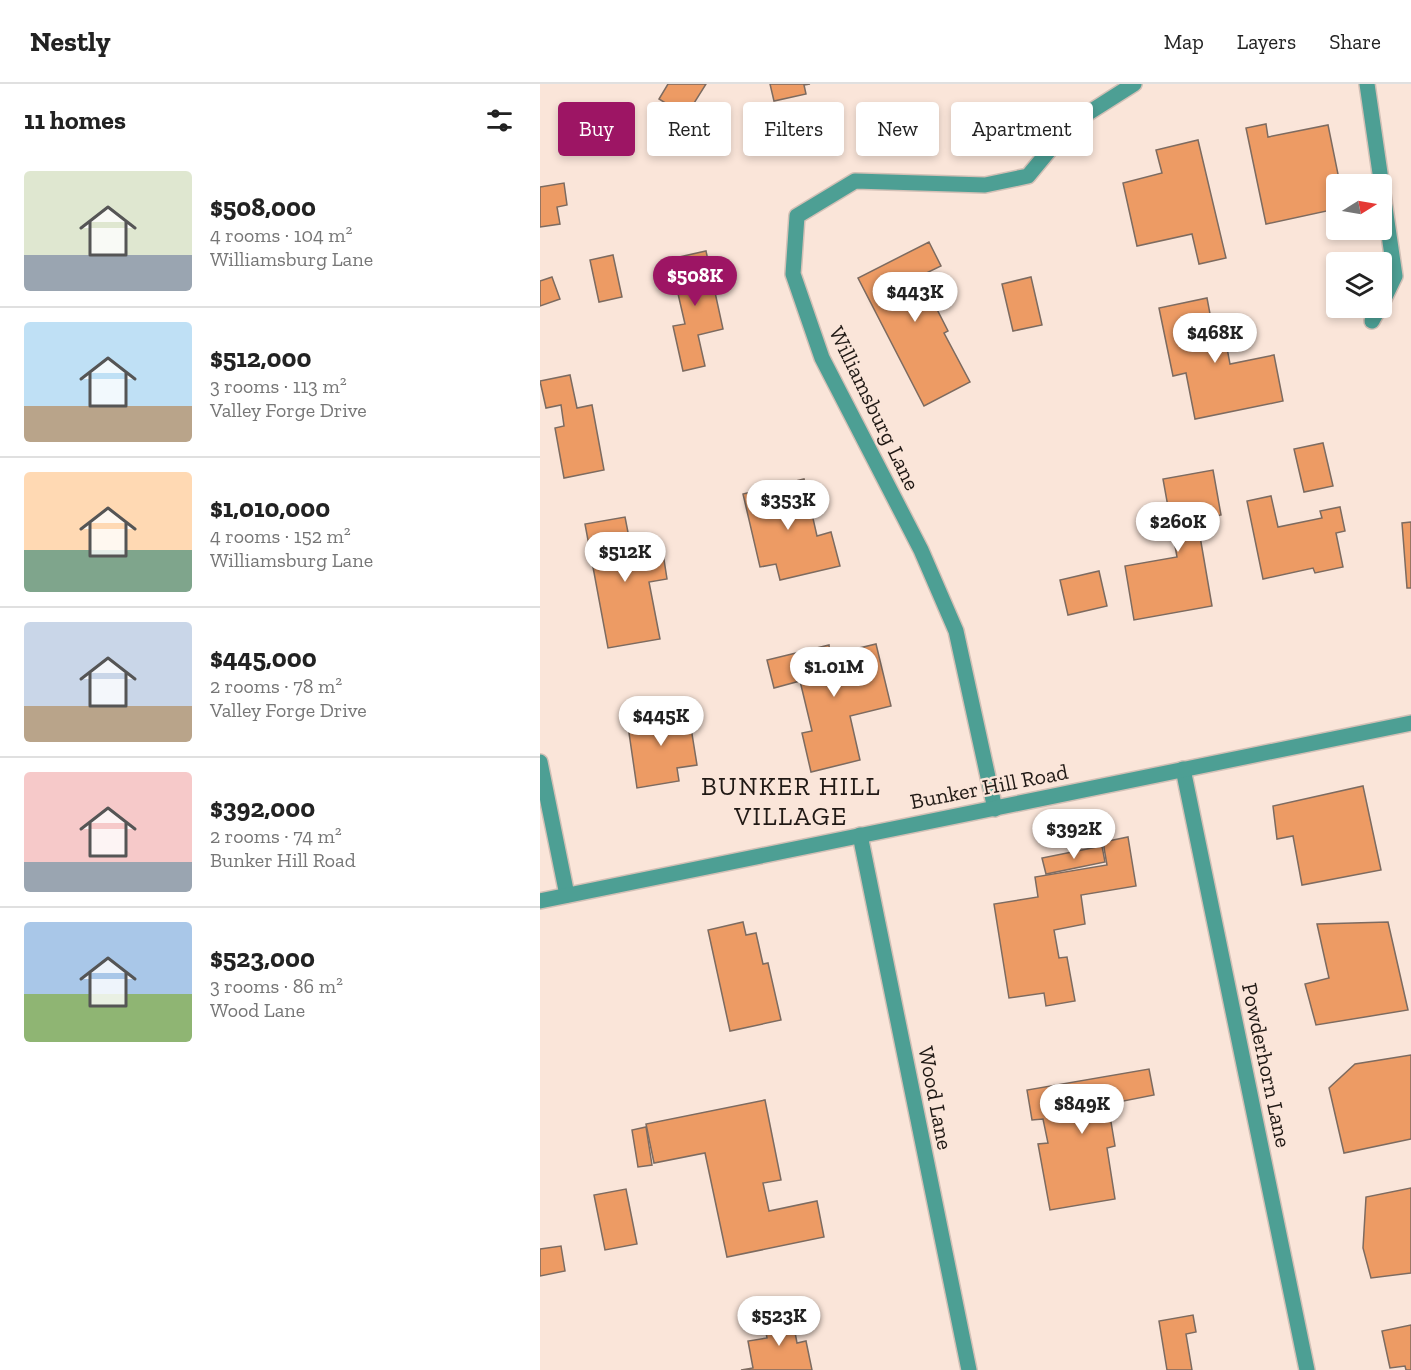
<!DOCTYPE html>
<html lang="en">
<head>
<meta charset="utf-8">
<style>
	:root { --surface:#fff; --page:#f6f6f6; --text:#222; --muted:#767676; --line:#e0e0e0; --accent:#9d1564 }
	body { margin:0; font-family:"Zilla Slab",serif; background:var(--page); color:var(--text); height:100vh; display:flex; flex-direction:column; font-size:22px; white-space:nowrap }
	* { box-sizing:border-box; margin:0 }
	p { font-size:20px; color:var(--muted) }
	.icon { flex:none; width:33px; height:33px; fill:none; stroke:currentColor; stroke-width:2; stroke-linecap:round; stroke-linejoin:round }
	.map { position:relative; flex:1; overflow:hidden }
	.side { display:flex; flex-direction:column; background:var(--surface); width:540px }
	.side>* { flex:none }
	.top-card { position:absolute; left:18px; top:18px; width:570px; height:54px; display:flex; gap:12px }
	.needle { width:39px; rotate:79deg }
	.buttons { position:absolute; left:786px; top:90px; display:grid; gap:12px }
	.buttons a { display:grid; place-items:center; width:66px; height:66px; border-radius:6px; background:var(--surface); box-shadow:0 3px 9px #0003; font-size:30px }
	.price { position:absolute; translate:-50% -51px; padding:0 14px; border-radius:21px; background:#fff; color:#222; font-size:20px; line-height:39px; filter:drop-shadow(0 2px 3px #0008) }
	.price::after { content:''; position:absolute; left:50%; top:36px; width:18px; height:14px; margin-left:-9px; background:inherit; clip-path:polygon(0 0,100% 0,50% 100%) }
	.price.selected { background:var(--accent); color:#fff }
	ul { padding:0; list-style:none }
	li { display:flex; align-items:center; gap:18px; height:150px; padding:0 24px }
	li+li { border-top:2px solid var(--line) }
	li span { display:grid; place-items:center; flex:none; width:168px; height:120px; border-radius:6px; color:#555 }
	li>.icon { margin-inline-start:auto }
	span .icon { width:72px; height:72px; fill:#fffc; stroke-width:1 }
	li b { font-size:26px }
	h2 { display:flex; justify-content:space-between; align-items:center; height:72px; padding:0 24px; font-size:26px }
	.pill { padding:0 21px; border-radius:6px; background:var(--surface); box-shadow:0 3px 9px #0003; font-size:21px; line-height:54px }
	.pill.selected { background:var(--accent); color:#fff }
	header { display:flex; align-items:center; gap:36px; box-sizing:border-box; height:84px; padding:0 30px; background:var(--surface); border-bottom:2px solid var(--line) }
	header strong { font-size:28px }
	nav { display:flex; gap:33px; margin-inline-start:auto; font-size:21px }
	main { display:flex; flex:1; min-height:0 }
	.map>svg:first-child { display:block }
</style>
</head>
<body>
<header>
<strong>Nestly</strong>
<nav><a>Map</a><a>Layers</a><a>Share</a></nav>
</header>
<main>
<section class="side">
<h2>11 homes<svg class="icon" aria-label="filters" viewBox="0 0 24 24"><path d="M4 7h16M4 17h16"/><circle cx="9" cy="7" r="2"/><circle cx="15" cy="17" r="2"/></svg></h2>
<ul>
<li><span style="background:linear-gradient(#dfe7d0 70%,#9aa5b1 0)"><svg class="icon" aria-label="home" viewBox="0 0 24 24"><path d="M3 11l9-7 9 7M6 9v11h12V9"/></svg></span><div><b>$508,000</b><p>4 rooms · 104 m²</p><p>Williamsburg Lane</p></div></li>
<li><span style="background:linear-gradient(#bfe0f5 70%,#b9a48a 0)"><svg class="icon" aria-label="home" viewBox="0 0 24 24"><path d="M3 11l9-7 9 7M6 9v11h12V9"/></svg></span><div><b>$512,000</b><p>3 rooms · 113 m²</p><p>Valley Forge Drive</p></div></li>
<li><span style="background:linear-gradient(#ffd9b3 65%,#7fa58c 0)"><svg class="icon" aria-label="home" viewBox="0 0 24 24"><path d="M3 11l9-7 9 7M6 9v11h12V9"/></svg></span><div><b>$1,010,000</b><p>4 rooms · 152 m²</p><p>Williamsburg Lane</p></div></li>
<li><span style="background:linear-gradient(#c9d6e8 70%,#b9a48a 0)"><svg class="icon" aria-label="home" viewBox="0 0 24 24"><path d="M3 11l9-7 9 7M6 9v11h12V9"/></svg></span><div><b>$445,000</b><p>2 rooms · 78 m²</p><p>Valley Forge Drive</p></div></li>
<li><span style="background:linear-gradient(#f6c9c9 75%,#9aa5b1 0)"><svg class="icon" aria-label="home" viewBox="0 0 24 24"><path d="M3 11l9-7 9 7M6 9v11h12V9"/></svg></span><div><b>$392,000</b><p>2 rooms · 74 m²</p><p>Bunker Hill Road</p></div></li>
<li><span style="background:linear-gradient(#a9c7e8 60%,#8fb573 0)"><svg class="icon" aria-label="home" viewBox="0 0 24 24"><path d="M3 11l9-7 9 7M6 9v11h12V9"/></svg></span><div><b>$523,000</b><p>3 rooms · 86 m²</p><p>Wood Lane</p></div></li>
</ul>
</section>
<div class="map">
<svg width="871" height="1286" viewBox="0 0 871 1286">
	<rect width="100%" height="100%" fill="#fae5d9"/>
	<g fill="#ed9b64" stroke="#7d6b60" stroke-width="1.5">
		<polygon points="128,0 166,0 146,32 119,15"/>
		<polygon points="230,0 270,0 264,1 266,10 234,17"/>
		<polygon points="726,40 728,53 788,41 800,100 796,100 796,125 726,140 706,44"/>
		<polygon points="658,56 686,174 659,180 652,150 597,162 583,99 622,89 616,66"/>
		<polygon points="24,99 27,121 17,123 20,140 0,143 0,103"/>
		<polygon points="389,158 401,182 380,192 408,247 404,249 430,298 384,322 318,194"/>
		<polygon points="166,167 183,245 158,251 165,282 143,287 133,242 145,240 130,175"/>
		<polygon points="73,171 82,213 59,218 50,176"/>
		<polygon points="12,193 20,215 0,222 0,197"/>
		<polygon points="491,193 502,241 473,247 462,200"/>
		<polygon points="667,214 674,251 684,248 690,280 734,271 743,317 655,335 646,289 633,292 619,224"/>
		<polygon points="30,291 37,324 52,321 64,386 24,394 15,344 24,342 21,321 6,324 0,297"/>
		<polygon points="783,359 793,402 764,408 754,365"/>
		<polygon points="673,386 681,431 657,435 672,522 594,536 585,482 637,473 623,395"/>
		<polygon points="264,395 277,452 291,448 300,482 240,496 236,480 220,483 203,410"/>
		<polygon points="731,412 738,443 782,434 780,427 800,423 805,447 796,449 803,483 775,489 773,484 723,495 707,417"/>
		<polygon points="85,433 92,469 122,463 127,495 109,498 120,555 68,564 45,440"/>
		<polygon points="871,438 871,504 867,504 862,439"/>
		<polygon points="559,487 567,522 528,531 520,496"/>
		<polygon points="336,560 351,622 310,632 320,676 271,688 262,649 272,647 260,597 234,604 227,576 289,561 290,571"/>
		<polygon points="148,625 157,681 137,684 139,697 97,704 87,635"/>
		<polygon points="823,702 841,786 762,801 753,752 737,755 733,722"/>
		<polygon points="588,753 596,802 541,811 545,840 514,846 519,874 527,873 535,917 506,922 504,909 469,914 454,820 498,813 495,793 567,781 563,758"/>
		<polygon points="562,762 565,778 506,790 502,774"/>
		<polygon points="203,838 206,851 216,849 223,880 228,879 241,936 190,947 168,846"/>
		<polygon points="848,838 868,926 776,941 765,900 789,894 777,840"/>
		<polygon points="871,971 871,1055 804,1069 789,1004 815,980"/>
		<polygon points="609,985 614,1011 568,1020 575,1062 567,1064 575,1115 510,1126 498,1060 508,1059 503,1035 492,1036 487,1006"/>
		<polygon points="225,1016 241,1096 223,1099 229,1127 277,1117 284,1153 187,1173 165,1069 114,1079 106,1040"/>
		<polygon points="106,1043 112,1081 98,1083 92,1046"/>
		<polygon points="871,1104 871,1189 831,1194 823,1164 826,1113"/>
		<polygon points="86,1105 97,1160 65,1166 54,1111"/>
		<polygon points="21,1162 25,1187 0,1192 0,1165"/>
		<polygon points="251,1227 257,1259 266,1257 272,1286 201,1286 213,1284 208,1257 227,1254 223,1233"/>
		<polygon points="653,1231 656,1248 646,1250 652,1286 627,1286 619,1237"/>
		<polygon points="871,1241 871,1286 866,1286 865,1282 850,1284 842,1247"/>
	</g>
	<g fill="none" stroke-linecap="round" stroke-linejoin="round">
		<g stroke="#d3c0b6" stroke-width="18">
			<g id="minor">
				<polyline points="827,0 855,192 842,219"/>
				<polyline points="832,237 839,224"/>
				<polyline points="0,678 27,811"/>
				<polyline points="643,685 767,1286"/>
				<polyline points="455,725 416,547 381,466 282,274 253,190 257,132 315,97 445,101 488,92 531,40 594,0"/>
				<polyline points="320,751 429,1286"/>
				<polyline points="0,817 871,639"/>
			</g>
		</g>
		<use href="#minor" stroke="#4d9f94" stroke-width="15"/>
	</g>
	<g text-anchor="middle" stroke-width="4.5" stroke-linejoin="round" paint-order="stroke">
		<g font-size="22" fill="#201915" stroke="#fae5d9">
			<text transform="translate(335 324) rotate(64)" y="8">Williamsburg Lane</text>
			<text transform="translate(449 702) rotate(-11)" y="8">Bunker Hill Road</text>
			<text transform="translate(727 981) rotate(78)" y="8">Powderhorn Lane</text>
			<text transform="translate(396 1014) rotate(79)" y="8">Wood Lane</text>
		</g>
		<g font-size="26" letter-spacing="1.5" fill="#201915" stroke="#fae5d9">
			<text x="251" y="711">BUNKER HILL<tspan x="251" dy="30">VILLAGE</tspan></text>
		</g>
	</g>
</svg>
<div class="buttons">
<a><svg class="needle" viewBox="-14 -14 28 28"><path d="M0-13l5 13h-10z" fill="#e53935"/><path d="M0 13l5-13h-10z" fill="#767676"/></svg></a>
<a><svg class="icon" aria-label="layers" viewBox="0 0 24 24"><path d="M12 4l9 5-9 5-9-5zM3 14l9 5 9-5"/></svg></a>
</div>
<b class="price selected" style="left:155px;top:223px">$508K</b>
<b class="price" style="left:375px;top:239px">$443K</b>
<b class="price" style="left:675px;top:280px">$468K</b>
<b class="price" style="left:248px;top:447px">$353K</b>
<b class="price" style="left:638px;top:469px">$260K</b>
<b class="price" style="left:85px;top:499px">$512K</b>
<b class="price" style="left:294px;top:614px">$1.01M</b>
<b class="price" style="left:121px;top:663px">$445K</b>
<b class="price" style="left:534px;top:776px">$392K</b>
<b class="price" style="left:542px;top:1051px">$849K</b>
<b class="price" style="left:239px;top:1263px">$523K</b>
<div class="top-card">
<a class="pill selected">Buy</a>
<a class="pill">Rent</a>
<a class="pill">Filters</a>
<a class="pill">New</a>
<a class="pill">Apartment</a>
</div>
</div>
</main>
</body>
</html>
